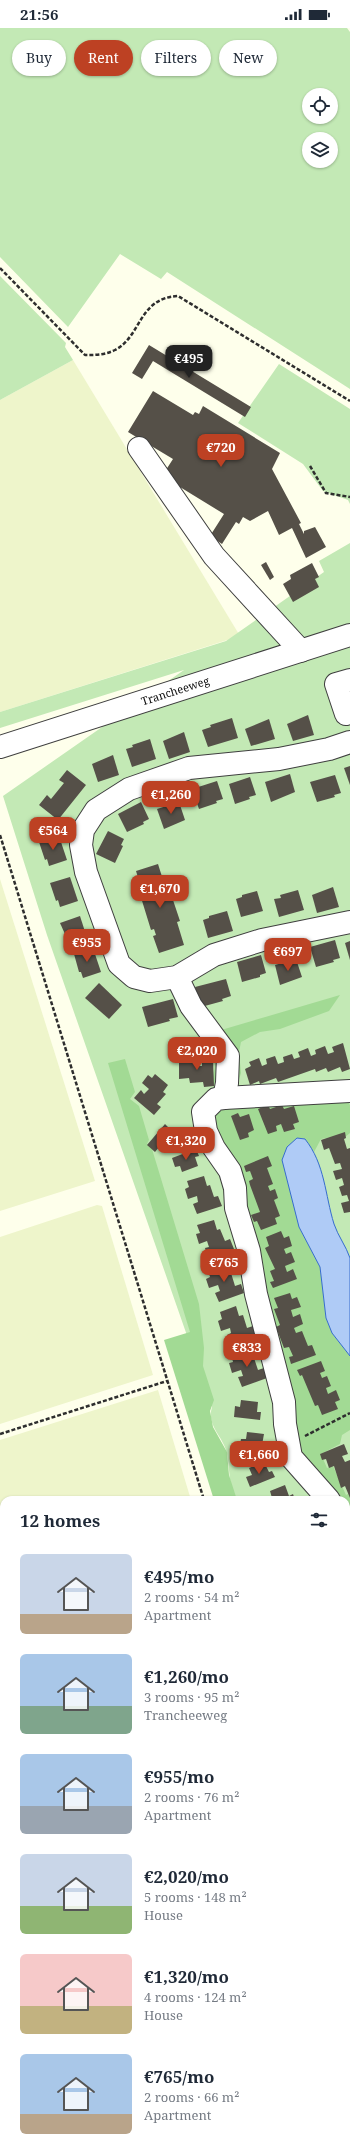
<!DOCTYPE html>
<html lang="en">
<head>
<meta charset="utf-8">
<style>
	:root { --surface:#fff; --page:#f6f6f7; --text:#1f2937; --muted:#747a83; --accent:#bd4123 }
	body { margin:0; font-family:"Noto Serif",serif; background:var(--page); color:var(--text); height:100vh; display:flex; flex-direction:column; font-size:15px; white-space:nowrap }
	* { box-sizing:border-box; margin:0 }
	p { font-size:13px; color:var(--muted) }
	.icon { flex:none; width:22px; height:22px; fill:none; stroke:currentColor; stroke-width:2; stroke-linecap:round; stroke-linejoin:round }
	.map { position:relative; flex:1; overflow:hidden }
	.side { position:absolute; left:0px; top:1468px; width:350px; height:656px; display:flex; flex-direction:column; background:var(--surface); border-radius:12px 12px 0 0; box-shadow:0 1px 3px #0004 }
	.side>* { flex:none }
	.guide { position:absolute; left:12px; top:12px; width:326px; height:36px; display:flex; gap:8px }
	.controls { position:absolute; left:302px; top:60px; display:grid; gap:8px }
	.controls a { display:grid; place-items:center; width:36px; height:36px; border-radius:50%; background:var(--surface); box-shadow:0 1px 3px #0004; font-size:20px }
	.price { position:absolute; translate:-50% -34px; padding:0 9px; border-radius:8px; background:var(--accent); color:#fff; font-size:13px; line-height:26px; filter:drop-shadow(0 1px 2px #0008) }
	.price::after { content:''; position:absolute; left:50%; top:24px; width:12px; height:9px; margin-left:-6px; background:inherit; clip-path:polygon(0 0,100% 0,50% 100%) }
	.price.selected { background:#222; color:#fff }
	ul { padding:0; list-style:none }
	li { display:flex; align-items:center; gap:12px; height:100px; padding:0 20px }
	li span { display:grid; place-items:center; flex:none; width:112px; height:80px; border-radius:6px; color:#555 }
	li>.icon { margin-inline-start:auto }
	span .icon { width:48px; height:48px; fill:#fffc; stroke-width:1 }
	li b { font-size:17px }
	h2 { display:flex; justify-content:space-between; align-items:center; height:48px; padding:0 20px; font-size:17px }
	.tag { padding:0 14px; border-radius:18px; background:var(--surface); box-shadow:0 1px 3px #0004; font-size:14px; line-height:36px }
	.tag.selected { background:var(--accent); color:#fff }
	.status { display:flex; justify-content:space-between; align-items:center; height:28px; padding:0 20px; background:var(--surface); direction:ltr }
	.status svg { height:11px; fill:currentColor }
	.map>svg:first-child { display:block }
</style>
</head>
<body>
<div class="status"><b>21:56</b><svg viewBox="0 0 49 12"><path d="M0 12V9h3v3zM5 12V6h3v6zM10 12V3h3v9zM15 12V0h3v12zM26 1h20v11H26zM47 4h2v5h-2z"/></svg></div>
<div class="map">
<svg width="350" height="2124" viewBox="0 0 350 2124">
	<rect width="100%" height="100%" fill="#feffeb"/>
	<g fill="#eef5cb">
		<polygon points="73,332 240,608 0,684 0,372"/>
		<polygon points="0,851 95,1153 0,1183"/>
		<polygon points="97,1177 102,1178 153,1347 0,1396 0,1209"/>
		<polygon points="158,1362 191,1472 4,1472 4,1922 0,1923 0,1412"/>
		<polygon points="346,1687 350,1697 350,1824 346,1826"/>
	</g>
	<g fill="#c3e9b5" fill-rule="evenodd">
		<path d="M0,0H347L350,4V361L167,244L161,251L120,226L68,299L0,229ZM309,67H331V89H309ZM309,111H331V133H309Z"/>
		<polygon points="0,248 66,315 65,319 73,332 0,372"/>
		<polygon points="279,336 350,381 350,476 348,472 323,463 303,436 238,395"/>
		<path d="M350,515V1655L346,1645V1472H237C228,1458 230,1441 227,1426C224,1409 206,1398 212,1379L47,907L3,768L184,642L0,700V684L226,613L324,544L319,533Z"/>
	</g>
	<g fill="#a2da94">
		<path d="M340,967L329,983L280,1001L260,1004L241,1014L239,1024L241,1045L236,1062L215,1066C209,1050 217,1039 216,1024C216,1018 213,1011 211,1005Z"/>
		<polygon points="125,1031 135,1064 130,1071 139,1078 149,1112 147,1116 152,1121 199,1276 204,1320 203,1338 214,1372 210,1383 213,1399 227,1424 229,1447 237,1472 214,1472 164,1312 190,1304 108,1035"/>
		<polygon points="346,1071 350,1077 350,1105 344,1110 343,1107 321,1111 314,1124 313,1121 299,1199 320,1239 326,1290 332,1305 350,1328 350,1402 342,1407 340,1416 321,1426 327,1440 333,1438 346,1467 350,1465 350,1488 346,1484 346,1472 335,1472 296,1426 213,1110 213,1083 219,1079"/>
		<polygon points="350,1824 350,2124 57,2124 63,2120 346,2120 346,1826"/>
		<polygon points="4,1922 4,2120 29,2120 33,2124 0,2124 0,1923"/>
	</g>
	<path fill="#afcbf6" stroke="#366cce" d="M297,1110L305,1111C325,1136 325,1167 334,1196C338,1208 346,1218 350,1230V1328L332,1305L326,1290L320,1239L299,1199L282,1132L287,1119Z"/>
	<g fill="#555048">
		<polygon points="149,317 251,379 245,389 153,333 142,351 132,345"/>
		<polygon points="153,363 193,387 195,384 199,386 203,378 280,425 272,441 301,495 299,496 304,506 304,503 315,499 326,519 306,530 292,500 279,507 268,483 250,493 243,489 239,496 236,494 222,516 210,508 224,486 162,448 173,431 128,404"/>
		<polygon points="266,534 274,549 270,552 261,537"/>
		<polygon points="312,535 319,549 315,551 319,559 293,574 283,556 291,551 290,547"/>
		<polygon points="308,687 314,707 293,713 287,696"/>
		<polygon points="232,690 238,710 208,719 202,702 211,699 210,697"/>
		<polygon points="269,691 275,711 251,718 245,701"/>
		<polygon points="184,704 190,724 169,731 163,713"/>
		<polygon points="150,711 156,731 132,739 126,721 133,719 132,717"/>
		<polygon points="113,727 119,747 98,754 92,736"/>
		<polygon points="350,738 350,757 344,740"/>
		<polygon points="67,742 86,757 58,792 39,777 47,767 51,771 64,755 59,752"/>
		<polygon points="290,746 295,764 271,774 265,754"/>
		<polygon points="335,747 341,765 334,767 335,769 317,774 310,754"/>
		<polygon points="250,749 256,767 249,769 250,771 235,776 229,756"/>
		<polygon points="217,753 223,771 216,773 217,775 199,781 192,761"/>
		<polygon points="141,774 149,791 143,794 144,796 127,804 118,786"/>
		<polygon points="179,774 185,792 164,801 157,781"/>
		<polygon points="108,803 124,811 121,817 123,818 115,835 96,826"/>
		<polygon points="59,808 67,832 49,838 47,831 45,832 39,814"/>
		<polygon points="158,836 164,855 167,854 180,893 177,894 184,917 159,925 153,908 156,907 154,901 151,902 139,863 142,862 136,843"/>
		<polygon points="70,849 78,873 60,879 58,872 56,873 50,855"/>
		<polygon points="333,859 339,879 317,885 312,867"/>
		<polygon points="298,862 304,882 279,889 274,871 281,870 280,867"/>
		<polygon points="257,863 263,883 241,889 236,871 242,869 242,867"/>
		<polygon points="227,883 233,903 208,910 203,892 209,890 209,888"/>
		<polygon points="80,888 87,910 69,915 60,895"/>
		<polygon points="335,912 340,930 333,932 334,934 316,939 310,919"/>
		<polygon points="350,913 350,932 345,915"/>
		<polygon points="93,920 101,944 83,950 81,944 79,944 74,926"/>
		<polygon points="261,927 266,945 260,947 260,949 242,954 237,934"/>
		<polygon points="296,931 302,949 280,957 275,937"/>
		<polygon points="226,951 231,968 222,971 223,973 201,979 195,959"/>
		<polygon points="99,955 122,977 109,991 85,970"/>
		<polygon points="173,971 178,989 169,991 170,993 148,999 142,979"/>
		<polygon points="343,1015 350,1041 342,1044 340,1039 328,1044 326,1040 316,1044 315,1041 278,1054 276,1050 260,1056 259,1053 250,1057 245,1041 251,1038 249,1034 259,1030 262,1038 267,1036 266,1031 275,1028 278,1036 284,1034 283,1029 292,1026 294,1031 300,1029 298,1024 308,1020 311,1028 316,1026 315,1022 325,1018 328,1026 334,1024 332,1019"/>
		<polygon points="185,1029 196,1029 197,1038 202,1038 202,1032 213,1032 214,1058 204,1059 203,1054 190,1055 189,1050 179,1051 179,1035 185,1034"/>
		<polygon points="155,1046 168,1057 163,1064 166,1066 157,1076 161,1079 154,1087 134,1070 141,1062 144,1066 149,1061 142,1055 148,1047 152,1050"/>
		<polygon points="268,1077 270,1081 282,1077 284,1081 294,1078 299,1094 293,1096 295,1101 284,1104 281,1096 276,1098 277,1103 268,1106 258,1081"/>
		<polygon points="238,1085 240,1089 249,1086 254,1102 248,1105 249,1109 240,1112 231,1088"/>
		<polygon points="165,1096 170,1101 168,1104 175,1111 164,1123 159,1119 155,1124 147,1117"/>
		<polygon points="345,1104 346,1110 344,1111 347,1121 350,1120 350,1184 344,1185 341,1175 349,1173 347,1167 342,1168 339,1159 344,1157 342,1150 336,1152 333,1143 342,1141 340,1135 335,1136 329,1120 324,1122 321,1112"/>
		<polygon points="196,1121 199,1128 195,1129 198,1138 182,1144 180,1138 175,1139 172,1130"/>
		<polygon points="268,1128 272,1138 267,1140 273,1156 268,1158 270,1163 275,1161 278,1170 274,1172 280,1188 275,1190 277,1196 261,1202 257,1193 254,1194 251,1187 260,1184 250,1157 249,1153 253,1151 250,1143 246,1144 244,1138"/>
		<polygon points="204,1148 207,1158 210,1157 214,1169 218,1168 222,1178 197,1186 193,1176 198,1174 197,1168 188,1171 185,1161 189,1159 187,1153"/>
		<polygon points="214,1192 217,1202 220,1201 225,1213 230,1211 234,1221 208,1230 205,1220 209,1219 207,1213 199,1216 196,1206 200,1205 197,1197"/>
		<polygon points="281,1203 284,1210 289,1208 292,1218 284,1221 286,1226 291,1224 295,1234 285,1238 287,1244 293,1241 297,1251 273,1260 270,1254 274,1253 270,1243 275,1241 265,1220 269,1218 266,1209"/>
		<polygon points="225,1236 228,1246 231,1245 235,1258 241,1256 244,1265 219,1274 215,1265 220,1263 218,1257 209,1260 206,1251 210,1249 208,1242"/>
		<polygon points="290,1265 292,1271 297,1269 301,1279 291,1282 293,1289 300,1286 303,1296 294,1300 296,1305 302,1303 308,1318 312,1317 316,1327 291,1336 289,1329 293,1328 289,1319 284,1320 276,1299 280,1297 274,1281 278,1280 274,1270"/>
		<polygon points="236,1278 239,1288 243,1287 247,1300 253,1298 256,1307 230,1316 227,1307 231,1305 230,1300 221,1303 218,1293 222,1291 220,1284"/>
		<polygon points="247,1321 251,1331 254,1330 258,1342 264,1340 267,1350 242,1359 238,1349 243,1348 241,1342 232,1345 229,1335 233,1334 231,1326"/>
		<polygon points="321,1333 325,1343 320,1345 322,1350 327,1348 331,1358 326,1360 328,1366 336,1362 340,1372 335,1374 338,1381 322,1387 318,1377 315,1378 302,1347 300,1348 297,1342"/>
		<polygon points="241,1372 258,1374 257,1384 261,1384 260,1392 234,1389 235,1378 240,1379"/>
		<polygon points="247,1404 264,1406 262,1417 266,1418 266,1424 239,1421 241,1411 246,1411"/>
		<polygon points="344,1416 348,1426 342,1428 345,1434 350,1432 350,1470 345,1458 341,1460 334,1438 329,1440 326,1431 322,1432 320,1426"/>
		<polygon points="264,1434 269,1444 272,1443 275,1449 250,1459 246,1449 252,1447 249,1440"/>
		<polygon points="285,1457 289,1468 293,1466 295,1472 267,1472 272,1470 270,1463"/>
		<polygon points="350,1556 350,1575 346,1577 346,1558"/>
	</g>
	<g fill="none" stroke-linecap="round" stroke-linejoin="round">
		<g stroke="#3f3f3f" stroke-width="24">
			<g id="minor">
				<polyline points="139,420 214,528 301,623"/>
				<polyline points="350,652 336,656 346,686 350,685"/>
				<polyline points="350,714 329,721 279,731 189,740 129,761 96,782 83,802 81,817 86,844 119,936 134,949 150,953 177,949 214,927 262,912 350,894"/>
				<path id="s1" d="M0,719L350,607"/>
				<polyline points="177,949 191,978 228,1028 227,1055 224,1070 216,1071 203,1084 206,1103 214,1120 230,1143 235,1160 236,1180 249,1223 256,1266 284,1374 285,1396 291,1429 329,1472"/>
				<polyline points="224,1070 350,1063"/>
				<polyline points="346,1492 350,1497"/>
			</g>
		</g>
		<g stroke="#2e2e2e" stroke-width="2.5" stroke-dasharray="4 2" stroke-linecap="butt">
			<path d="M0,240L85,327C95,327 105,327 115,322C142,308 138,270 178,268L350,373"/>
			<polyline points="310,438 326,465 350,469"/>
			<polyline points="0,807 204,1472"/>
			<polyline points="0,1406 167,1353"/>
			<polyline points="305,1408 350,1385"/>
			<polyline points="346,1663 350,1673"/>
		</g>
		<use href="#minor" stroke="#fff" stroke-width="22"/>
	</g>
	<g text-anchor="middle" stroke-width="4" stroke-linejoin="round" paint-order="stroke">
		<g font-size="11" fill="#0c0c0c" stroke="#fff">
			<text dy="4" stroke="none"><textPath href="#s1" startOffset="184">Trancheeweg</textPath></text>
		</g>
	</g>
</svg>
<div class="controls">
<a><svg class="icon" aria-label="locate" viewBox="0 0 24 24"><circle cx="12" cy="12" r="6"/><path d="M12 2v4M12 18v4M2 12h4M18 12h4"/></svg></a>
<a><svg class="icon" aria-label="layers" viewBox="0 0 24 24"><path d="M12 4l9 5-9 5-9-5zM3 14l9 5 9-5"/></svg></a>
</div>
<b class="price selected" style="left:189px;top:351px">€495</b>
<b class="price" style="left:221px;top:440px">€720</b>
<b class="price" style="left:171px;top:787px">€1,260</b>
<b class="price" style="left:53px;top:823px">€564</b>
<b class="price" style="left:160px;top:881px">€1,670</b>
<b class="price" style="left:87px;top:935px">€955</b>
<b class="price" style="left:288px;top:944px">€697</b>
<b class="price" style="left:197px;top:1043px">€2,020</b>
<b class="price" style="left:186px;top:1133px">€1,320</b>
<b class="price" style="left:224px;top:1255px">€765</b>
<b class="price" style="left:247px;top:1340px">€833</b>
<b class="price" style="left:259px;top:1447px">€1,660</b>
<div class="guide">
<a class="tag">Buy</a>
<a class="tag selected">Rent</a>
<a class="tag">Filters</a>
<a class="tag">New</a>
</div>
<section class="side">
<h2>12 homes<svg class="icon" aria-label="filters" viewBox="0 0 24 24"><path d="M4 7h16M4 17h16"/><circle cx="9" cy="7" r="2"/><circle cx="15" cy="17" r="2"/></svg></h2>
<ul>
<li><span style="background:linear-gradient(#c9d6e8 75%,#b9a48a 0)"><svg class="icon" aria-label="home" viewBox="0 0 24 24"><path d="M3 11l9-7 9 7M6 9v11h12V9"/></svg></span><div><b>€495/mo</b><p>2 rooms · 54 m²</p><p>Apartment</p></div></li>
<li><span style="background:linear-gradient(#a9c7e8 65%,#7fa58c 0)"><svg class="icon" aria-label="home" viewBox="0 0 24 24"><path d="M3 11l9-7 9 7M6 9v11h12V9"/></svg></span><div><b>€1,260/mo</b><p>3 rooms · 95 m²</p><p>Trancheeweg</p></div></li>
<li><span style="background:linear-gradient(#a9c7e8 65%,#9aa5b1 0)"><svg class="icon" aria-label="home" viewBox="0 0 24 24"><path d="M3 11l9-7 9 7M6 9v11h12V9"/></svg></span><div><b>€955/mo</b><p>2 rooms · 76 m²</p><p>Apartment</p></div></li>
<li><span style="background:linear-gradient(#c9d6e8 65%,#8fb573 0)"><svg class="icon" aria-label="home" viewBox="0 0 24 24"><path d="M3 11l9-7 9 7M6 9v11h12V9"/></svg></span><div><b>€2,020/mo</b><p>5 rooms · 148 m²</p><p>House</p></div></li>
<li><span style="background:linear-gradient(#f6c9c9 65%,#c2b280 0)"><svg class="icon" aria-label="home" viewBox="0 0 24 24"><path d="M3 11l9-7 9 7M6 9v11h12V9"/></svg></span><div><b>€1,320/mo</b><p>4 rooms · 124 m²</p><p>House</p></div></li>
<li><span style="background:linear-gradient(#a9c7e8 75%,#b9a48a 0)"><svg class="icon" aria-label="home" viewBox="0 0 24 24"><path d="M3 11l9-7 9 7M6 9v11h12V9"/></svg></span><div><b>€765/mo</b><p>2 rooms · 66 m²</p><p>Apartment</p></div></li>
</ul>
</section>
</div>
</body>
</html>
